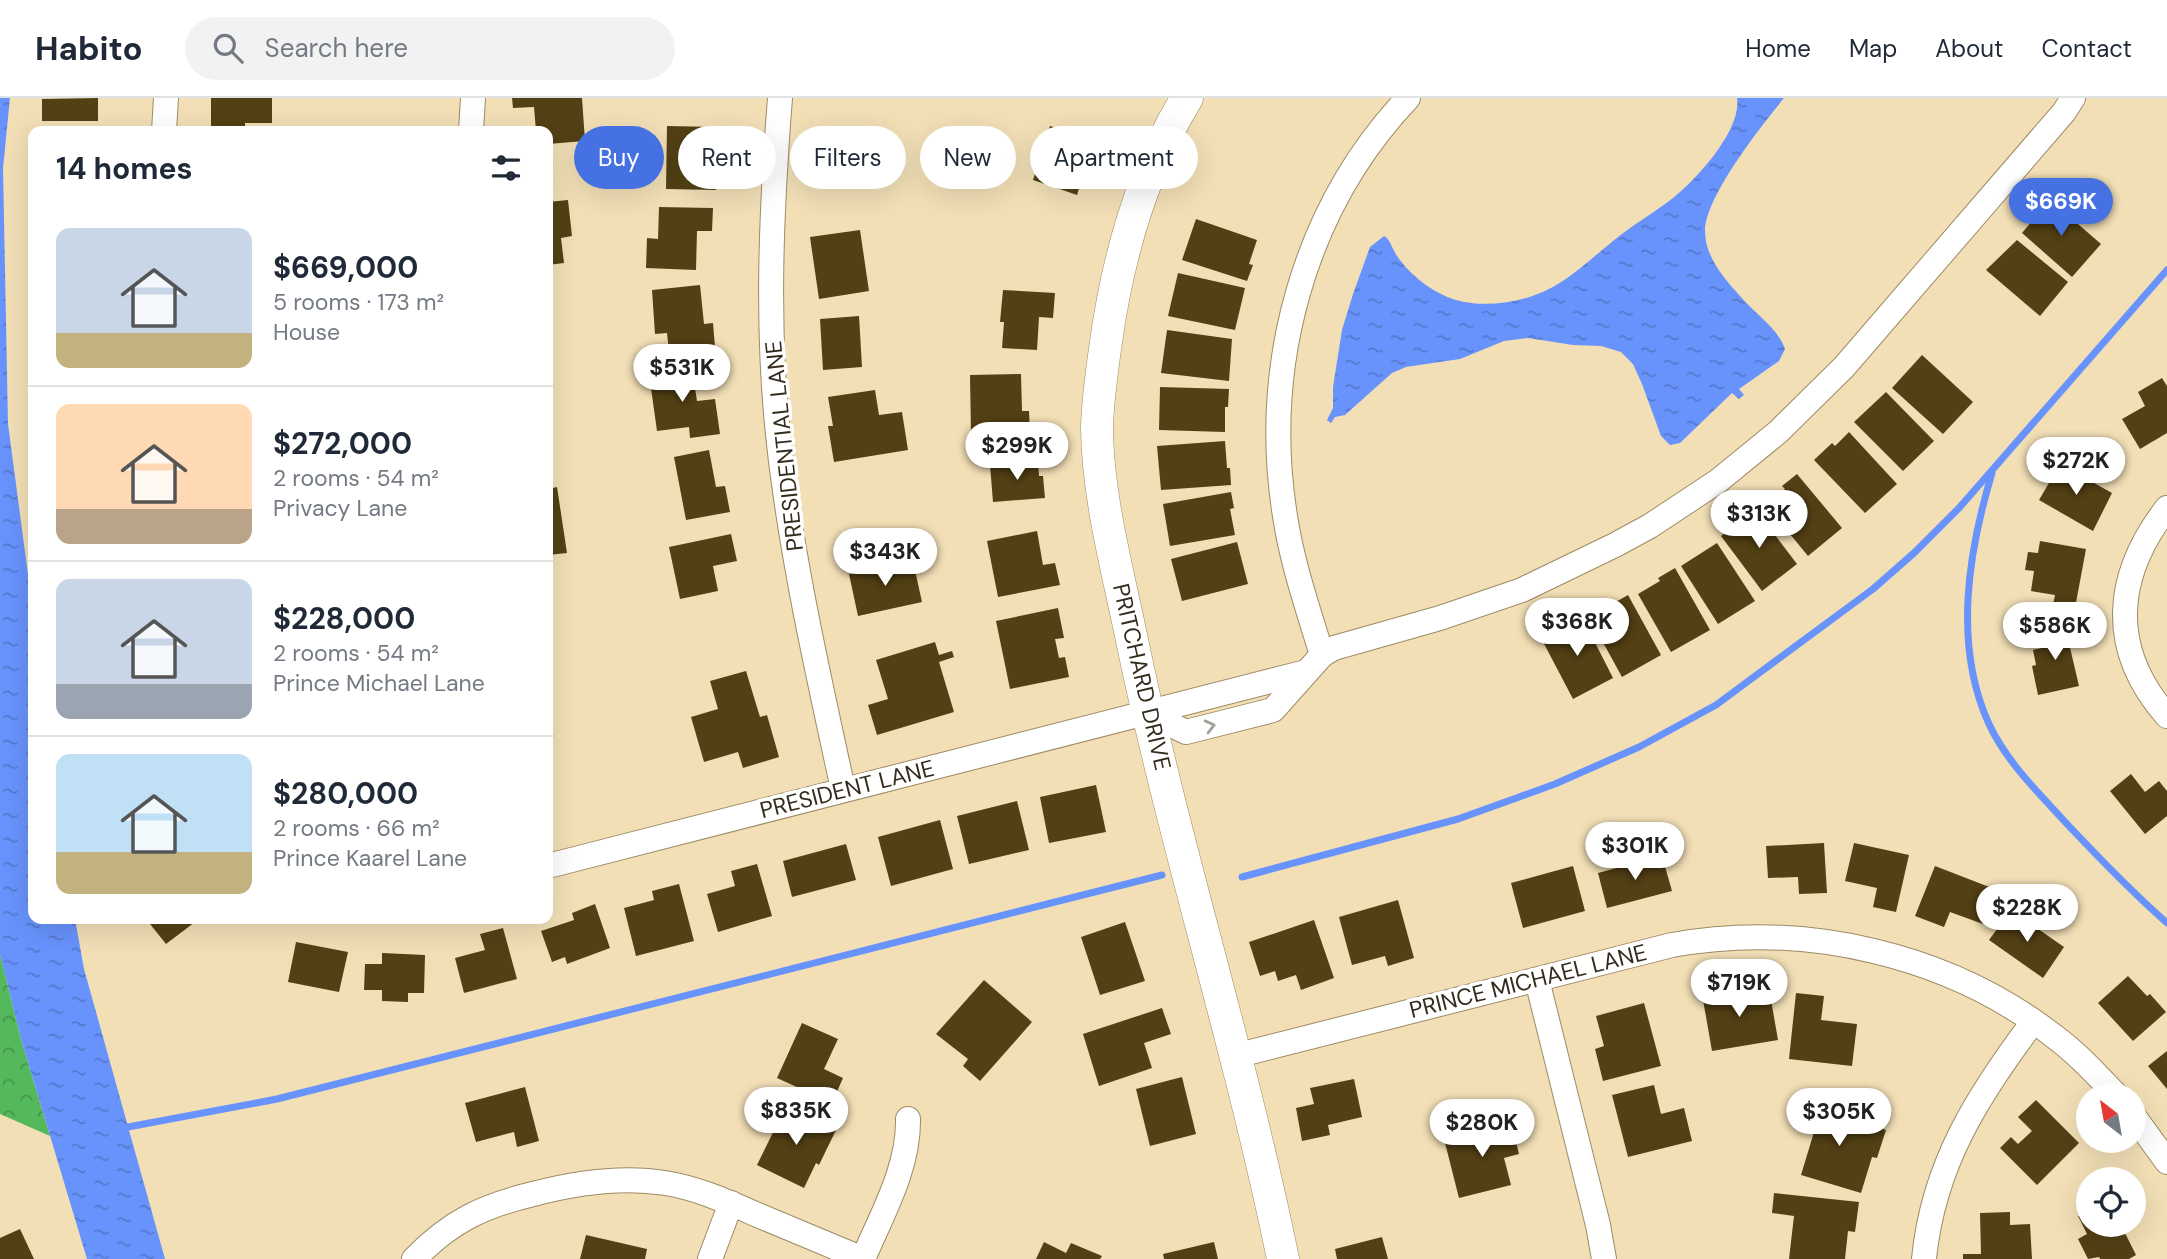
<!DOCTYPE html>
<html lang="en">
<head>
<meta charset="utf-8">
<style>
	:root { --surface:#fff; --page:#f2f2f3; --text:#1f2937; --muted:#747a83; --line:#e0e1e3; --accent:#4571e3 }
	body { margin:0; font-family:"DM Sans",sans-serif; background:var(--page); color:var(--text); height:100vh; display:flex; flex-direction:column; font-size:26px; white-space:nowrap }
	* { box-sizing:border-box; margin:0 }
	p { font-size:23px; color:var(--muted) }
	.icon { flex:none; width:38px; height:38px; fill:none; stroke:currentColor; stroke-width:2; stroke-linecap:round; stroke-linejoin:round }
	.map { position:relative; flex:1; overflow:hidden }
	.side { position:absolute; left:28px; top:28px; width:525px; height:798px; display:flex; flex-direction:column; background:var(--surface); border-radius:14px; box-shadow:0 7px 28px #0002 }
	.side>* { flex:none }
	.top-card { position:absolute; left:574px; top:28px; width:665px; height:63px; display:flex; gap:14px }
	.needle { width:46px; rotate:329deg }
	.buttons { position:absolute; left:2076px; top:985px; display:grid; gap:14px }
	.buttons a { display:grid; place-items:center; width:70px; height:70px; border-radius:50%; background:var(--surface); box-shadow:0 7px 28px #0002; font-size:35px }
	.price { position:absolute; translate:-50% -60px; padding:0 16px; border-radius:24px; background:#fff; color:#222; font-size:23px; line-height:46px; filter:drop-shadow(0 2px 4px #0008) }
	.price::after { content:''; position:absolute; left:50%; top:42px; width:21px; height:16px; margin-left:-10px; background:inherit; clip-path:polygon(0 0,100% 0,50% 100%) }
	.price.active { background:var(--accent); color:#fff }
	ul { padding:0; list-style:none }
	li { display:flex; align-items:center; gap:21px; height:175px; padding:0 28px }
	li+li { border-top:2px solid var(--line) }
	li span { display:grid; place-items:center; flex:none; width:196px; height:140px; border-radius:14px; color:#555 }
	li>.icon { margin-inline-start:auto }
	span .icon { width:84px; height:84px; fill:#fffc; stroke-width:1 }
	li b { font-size:30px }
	h2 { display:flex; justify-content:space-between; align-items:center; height:84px; padding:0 28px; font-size:30px }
	.pill { padding:0 24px; border-radius:32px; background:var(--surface); box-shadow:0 7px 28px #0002; font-size:24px; line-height:63px }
	.pill.active { background:var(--accent); color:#fff }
	header { display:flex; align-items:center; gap:42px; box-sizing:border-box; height:98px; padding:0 35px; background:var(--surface); border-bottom:2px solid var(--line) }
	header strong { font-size:33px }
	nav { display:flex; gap:38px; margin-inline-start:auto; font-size:24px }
	.search { width:490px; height:63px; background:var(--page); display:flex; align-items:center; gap:18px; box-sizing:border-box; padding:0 24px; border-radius:38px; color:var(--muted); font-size:26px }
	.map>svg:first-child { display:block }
</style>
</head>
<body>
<header>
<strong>Habito</strong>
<div class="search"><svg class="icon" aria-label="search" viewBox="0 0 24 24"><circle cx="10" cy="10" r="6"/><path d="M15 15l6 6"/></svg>Search here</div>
<nav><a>Home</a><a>Map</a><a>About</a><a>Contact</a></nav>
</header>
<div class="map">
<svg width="2167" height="1161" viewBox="0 0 2167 1161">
	<defs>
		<pattern id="forest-crowns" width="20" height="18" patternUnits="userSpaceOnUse" patternTransform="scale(1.75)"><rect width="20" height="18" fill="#53b95c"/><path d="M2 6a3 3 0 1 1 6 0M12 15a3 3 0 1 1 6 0" fill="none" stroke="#45974b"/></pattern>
		<pattern id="water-ripples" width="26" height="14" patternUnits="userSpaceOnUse" patternTransform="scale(1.75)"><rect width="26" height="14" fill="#6893fd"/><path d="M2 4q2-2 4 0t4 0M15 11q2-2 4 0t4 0" fill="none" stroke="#5678cc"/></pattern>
	</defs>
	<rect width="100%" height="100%" fill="#f2dfb6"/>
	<polygon fill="url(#forest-crowns)" points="0,856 21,941 50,1038 0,1016"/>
	<g fill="url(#water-ripples)">
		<polygon points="0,0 10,0 3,70 8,326 33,514 33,821 75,821 84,871 165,1161 87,1161 21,941 0,856"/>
		<path d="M1737,0H1784C1761,28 1705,99 1705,133C1705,159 1724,180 1740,198C1754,215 1778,230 1785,251L1779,263L1739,291L1744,297L1739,301L1732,295L1680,345L1670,347L1661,338L1642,286L1633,266L1621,254L1601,248L1573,247L1528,240L1504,243L1460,261L1406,269L1392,275L1345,317L1335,319L1331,325L1327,322L1333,310V289L1342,232L1353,196L1370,149L1384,138L1387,140C1391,145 1393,152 1397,158C1411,178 1433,195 1456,202C1481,209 1511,206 1535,197C1566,186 1588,163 1613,143C1632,127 1654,115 1673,100C1697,81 1742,32 1737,0Z"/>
	</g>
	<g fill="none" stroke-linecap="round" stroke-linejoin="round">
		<g stroke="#6893fd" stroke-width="7">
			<path d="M1992,375C1968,455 1953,547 1989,626C2007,665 2040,696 2068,727C2100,761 2132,794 2167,825"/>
			<polyline points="1242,779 1458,721 1555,686 1639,649 1716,607 1873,491 1914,455 1959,410 2167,172"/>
			<polyline points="128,1029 277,1001 1162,777"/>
		</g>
	</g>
	<g fill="#534014">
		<polygon points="98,0 98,23 42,23 42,1"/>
		<polygon points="211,0 272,0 272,25 245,25 245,33 211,33"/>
		<polygon points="512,0 582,0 585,43 548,46 548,33 536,33 534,9 513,10"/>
		<polygon points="667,28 717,29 716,92 666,91"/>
		<polygon points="1050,28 1095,42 1090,58 1083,56 1077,72 1084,75 1077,97 1033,82"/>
		<polygon points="2048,100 2101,146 2072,179 2022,135 2044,109 2042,108"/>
		<polygon points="568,102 572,138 561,140 564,165 548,167 548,104"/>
		<polygon points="659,109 713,110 712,133 697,133 696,172 646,170 647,140 658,141"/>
		<polygon points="1196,121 1257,142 1249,166 1253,167 1247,183 1182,162"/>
		<polygon points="860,132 869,193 819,201 810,139"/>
		<polygon points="2017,142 2068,184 2040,218 1986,172"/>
		<polygon points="1178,175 1245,190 1235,232 1168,218"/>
		<polygon points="700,187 704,226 713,225 715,249 669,254 667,235 655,236 652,192"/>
		<polygon points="1003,192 1055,195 1053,220 1039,219 1037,252 1002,250 1004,224 1000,224"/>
		<polygon points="859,218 862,269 823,272 820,221"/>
		<polygon points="1167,232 1232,241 1229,283 1161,275"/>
		<polygon points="1922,257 1973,304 1943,336 1892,290"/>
		<polygon points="692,270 697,303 715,301 720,336 690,340 689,329 657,333 649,276"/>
		<polygon points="1021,276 1022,313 1029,313 1030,336 971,337 970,277"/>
		<polygon points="2162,280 2167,288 2167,335 2140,351 2122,321 2145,308 2138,294"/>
		<polygon points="1160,289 1229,291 1228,309 1225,309 1225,334 1159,332"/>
		<polygon points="875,292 879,317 902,314 908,352 834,364 828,328 833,328 828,299"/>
		<polygon points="1886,294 1934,343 1903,373 1854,324"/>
		<polygon points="1849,334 1897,386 1865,415 1814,362 1832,345 1835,348"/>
		<polygon points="1225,343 1227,370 1230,370 1231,387 1161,392 1157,348"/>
		<polygon points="709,352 716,389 725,388 730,414 686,422 674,359"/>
		<polygon points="1038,363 1039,378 1043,378 1045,400 993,404 990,367"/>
		<polygon points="2060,366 2112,395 2093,433 2039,402"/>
		<polygon points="1797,376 1842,430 1808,458 1766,407 1785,391 1782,388"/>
		<polygon points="557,389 567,455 548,457 548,391"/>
		<polygon points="1231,394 1234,410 1230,411 1235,437 1170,448 1163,406"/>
		<polygon points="1756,412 1797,466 1762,493 1721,438"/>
		<polygon points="1037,433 1043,467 1055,465 1060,487 998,499 987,443"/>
		<polygon points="731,436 737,463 713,468 718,493 680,501 669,449"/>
		<polygon points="2040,443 2086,451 2075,510 2053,507 2055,497 2031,493 2034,473 2025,472 2028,454 2038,455"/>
		<polygon points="1237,444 1248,486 1182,503 1171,461"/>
		<polygon points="1717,445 1755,503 1718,526 1681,468"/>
		<polygon points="913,463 922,504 858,518 849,476"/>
		<polygon points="1675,470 1710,532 1671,554 1638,496 1660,483 1658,480"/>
		<polygon points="1628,497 1661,557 1622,579 1589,519"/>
		<polygon points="1058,510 1064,540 1055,541 1059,560 1065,559 1069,579 1010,591 996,523"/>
		<polygon points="1582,519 1613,580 1573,601 1541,540"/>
		<polygon points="2064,524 2079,588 2038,597 2032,568 2036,567 2033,552 2046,549 2042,529"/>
		<polygon points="935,544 939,557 952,553 954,559 939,564 954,614 877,637 868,607 888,601 876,562"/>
		<polygon points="746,573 760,619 767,617 779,659 743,670 738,654 704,664 691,619 718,611 710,583"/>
		<polygon points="2131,676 2145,694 2159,683 2167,693 2167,718 2145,736 2110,693"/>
		<polygon points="1096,687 1106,734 1049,745 1040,699"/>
		<polygon points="1017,703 1029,752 969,766 957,718"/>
		<polygon points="940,722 953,771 891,788 878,739"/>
		<polygon points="1824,745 1827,795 1799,796 1798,779 1768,780 1766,748"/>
		<polygon points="1854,745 1909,757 1896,814 1873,809 1877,790 1845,783"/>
		<polygon points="846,746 856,782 792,799 783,763"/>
		<polygon points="1662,758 1672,793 1607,810 1598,775"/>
		<polygon points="757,766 772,818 718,834 707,796 735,788 731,773"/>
		<polygon points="1573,768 1585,813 1523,830 1511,785"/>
		<polygon points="1935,768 1997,792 1983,826 1950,814 1944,829 1915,818"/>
		<polygon points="679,786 694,843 636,858 624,810 654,802 652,793"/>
		<polygon points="1398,802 1414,860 1388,868 1385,858 1352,867 1339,819"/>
		<polygon points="595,806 610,850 567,866 565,859 552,864 541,833 574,822 572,815"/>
		<polygon points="2011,812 2064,849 2043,880 1989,842"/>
		<polygon points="146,821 199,821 166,846"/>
		<polygon points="1314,822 1334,880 1301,892 1296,877 1278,883 1275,873 1260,878 1249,844"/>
		<polygon points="1125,824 1145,883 1100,897 1081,839"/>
		<polygon points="503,830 517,881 464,895 455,860 485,852 480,836"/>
		<polygon points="296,844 348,854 339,894 288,884"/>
		<polygon points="382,855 425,857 424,895 408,895 408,904 382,903 382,892 364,892 365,866 382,866"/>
		<polygon points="2128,878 2147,898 2150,896 2166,914 2133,943 2098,905"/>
		<polygon points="984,882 1032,924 980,983 963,968 968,961 936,936"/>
		<polygon points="1738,889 1740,901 1770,896 1778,942 1712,953 1702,896"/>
		<polygon points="1796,895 1824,898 1821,922 1857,926 1852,968 1789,961"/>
		<polygon points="1644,905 1661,968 1603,983 1595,951 1604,948 1596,918"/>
		<polygon points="1162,910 1171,936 1144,945 1152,970 1099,988 1083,936"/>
		<polygon points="802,925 838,941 824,971 843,980 832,1005 777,980"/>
		<polygon points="2167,953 2167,991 2148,968"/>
		<polygon points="1182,979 1196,1036 1150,1048 1136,991"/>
		<polygon points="1354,981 1362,1019 1328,1027 1330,1037 1302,1043 1296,1010 1314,1006 1310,990"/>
		<polygon points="1654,987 1661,1016 1684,1010 1692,1043 1628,1059 1612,997"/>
		<polygon points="525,989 539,1043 517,1049 514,1034 476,1044 465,1005"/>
		<polygon points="2036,1002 2079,1045 2037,1087 2000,1050 2011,1039 2018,1046 2032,1033 2018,1019"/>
		<polygon points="1802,1007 1886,1032 1877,1060 1872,1059 1861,1095 1801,1077 1814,1034 1796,1029"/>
		<polygon points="786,1008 836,1032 819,1067 816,1065 804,1090 757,1067"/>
		<polygon points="1511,1024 1519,1056 1504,1060 1511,1087 1459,1100 1444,1041"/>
		<polygon points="1774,1095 1859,1104 1855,1134 1848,1133 1845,1161 1789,1161 1794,1118 1772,1115"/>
		<polygon points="2088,1113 2088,1127 2121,1127 2136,1157 2129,1161 2100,1161 2099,1159 2088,1161 2078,1141 2087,1136 2078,1118"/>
		<polygon points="2010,1114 2010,1127 2030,1126 2032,1161 1963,1161 1963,1156 1981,1156 1980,1115"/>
		<polygon points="20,1131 34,1161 0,1161 0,1140"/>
		<polygon points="586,1137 647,1151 645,1161 580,1161"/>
		<polygon points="1382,1139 1388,1161 1337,1161 1335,1151"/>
		<polygon points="1044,1144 1066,1155 1071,1145 1102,1158 1100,1161 1036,1161"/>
		<polygon points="1214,1144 1218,1161 1164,1161 1163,1156"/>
	</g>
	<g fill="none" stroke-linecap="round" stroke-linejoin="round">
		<g stroke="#9d8b65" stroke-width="26">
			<g id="minor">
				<path d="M780,0C771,115 766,231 779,346C792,462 818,576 843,691"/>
				<polyline points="164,33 166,0"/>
				<polyline points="471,33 473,0"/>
				<path d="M2167,410C2114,478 2108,551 2167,618"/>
				<path d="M1322,557C1308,511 1292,465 1285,418C1261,268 1303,111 1408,0"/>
				<polyline points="1147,615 1186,634 1273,612 1322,557 1334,550 1440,520 1522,492 1615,447 1650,428 1718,383 1778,334 1844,269 2064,14 2073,0"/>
				<polyline points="548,768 1306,574"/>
				<polyline points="1537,882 1598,1127 1604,1161"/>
				<path d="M1235,958L1672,847C1804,823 1949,856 2055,939C2078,956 2097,977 2117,998"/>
				<polyline points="2133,1017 2167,1064"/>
				<path d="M414,1161C451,1123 483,1108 533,1096C575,1085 621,1078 665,1085C698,1090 730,1105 760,1118C794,1132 829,1147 863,1161"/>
				<polyline points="710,1161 731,1105"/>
				<path d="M863,1161C882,1116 909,1070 908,1021"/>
				<path d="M1924,1161C1933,1067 1978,997 2033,924"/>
			</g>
		</g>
		<g stroke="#9d8b65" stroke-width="33">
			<path id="tertiary" d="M1187,0C1141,75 1118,158 1106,244C1102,272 1098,299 1097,328C1097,398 1119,478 1133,547C1176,753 1241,955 1283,1161"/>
		</g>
		<use href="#minor" stroke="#fff" stroke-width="24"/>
		<use href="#tertiary" stroke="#fff" stroke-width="32"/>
	</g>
	<defs><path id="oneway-chevron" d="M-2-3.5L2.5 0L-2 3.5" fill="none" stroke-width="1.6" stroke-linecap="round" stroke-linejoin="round" transform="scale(1.75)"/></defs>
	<use stroke="#a3a099" href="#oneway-chevron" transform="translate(1210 628) rotate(-14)"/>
	<g text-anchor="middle" stroke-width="7" stroke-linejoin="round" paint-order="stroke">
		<g font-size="23" fill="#332b1c" stroke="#fff">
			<text transform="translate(784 348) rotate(-96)" y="8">PRESIDENTIAL LANE</text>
			<text transform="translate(1142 579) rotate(77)" y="8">PRITCHARD DRIVE</text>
			<text transform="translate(847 691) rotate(-14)" y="8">PRESIDENT LANE</text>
			<text transform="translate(1528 883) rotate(-14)" y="8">PRINCE MICHAEL LANE</text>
		</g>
	</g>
</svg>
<div class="buttons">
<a><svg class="needle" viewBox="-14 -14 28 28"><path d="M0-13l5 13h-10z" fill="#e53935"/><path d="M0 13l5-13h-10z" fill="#747a83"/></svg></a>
<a><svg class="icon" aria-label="locate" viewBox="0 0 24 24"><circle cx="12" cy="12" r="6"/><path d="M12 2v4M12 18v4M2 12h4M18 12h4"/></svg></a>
</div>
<b class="price active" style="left:2061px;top:140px">$669K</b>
<b class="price" style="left:682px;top:306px">$531K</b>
<b class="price" style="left:1017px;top:384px">$299K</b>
<b class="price" style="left:2076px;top:399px">$272K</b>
<b class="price" style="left:1759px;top:452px">$313K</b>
<b class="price" style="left:885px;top:490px">$343K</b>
<b class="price" style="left:1577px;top:560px">$368K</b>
<b class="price" style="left:2055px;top:564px">$586K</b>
<b class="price" style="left:1635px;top:784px">$301K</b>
<b class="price" style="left:2027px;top:846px">$228K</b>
<b class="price" style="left:1739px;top:921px">$719K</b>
<b class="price" style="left:796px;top:1049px">$835K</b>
<b class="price" style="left:1839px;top:1050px">$305K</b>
<b class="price" style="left:1482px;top:1061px">$280K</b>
<div class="top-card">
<a class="pill active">Buy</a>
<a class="pill">Rent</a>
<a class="pill">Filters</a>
<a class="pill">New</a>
<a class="pill">Apartment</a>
</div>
<section class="side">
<h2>14 homes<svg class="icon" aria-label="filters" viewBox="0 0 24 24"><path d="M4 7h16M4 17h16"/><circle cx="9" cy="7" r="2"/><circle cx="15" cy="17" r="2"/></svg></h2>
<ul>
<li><span style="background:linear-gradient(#c9d6e8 75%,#c2b280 0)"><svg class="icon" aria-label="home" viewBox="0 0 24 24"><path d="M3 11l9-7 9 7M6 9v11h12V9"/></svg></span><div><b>$669,000</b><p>5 rooms · 173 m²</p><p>House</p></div></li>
<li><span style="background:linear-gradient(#ffd9b3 75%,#b9a48a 0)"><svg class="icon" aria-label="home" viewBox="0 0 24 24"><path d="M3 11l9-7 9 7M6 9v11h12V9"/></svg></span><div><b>$272,000</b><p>2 rooms · 54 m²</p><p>Privacy Lane</p></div></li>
<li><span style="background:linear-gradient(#c9d6e8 75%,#9aa5b1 0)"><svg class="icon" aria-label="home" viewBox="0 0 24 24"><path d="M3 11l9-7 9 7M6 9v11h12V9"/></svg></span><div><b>$228,000</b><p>2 rooms · 54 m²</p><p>Prince Michael Lane</p></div></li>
<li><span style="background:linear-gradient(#bfe0f5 70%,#c2b280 0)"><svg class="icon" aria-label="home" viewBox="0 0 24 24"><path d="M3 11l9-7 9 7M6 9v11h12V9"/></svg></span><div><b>$280,000</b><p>2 rooms · 66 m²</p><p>Prince Kaarel Lane</p></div></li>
</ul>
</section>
</div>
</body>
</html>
